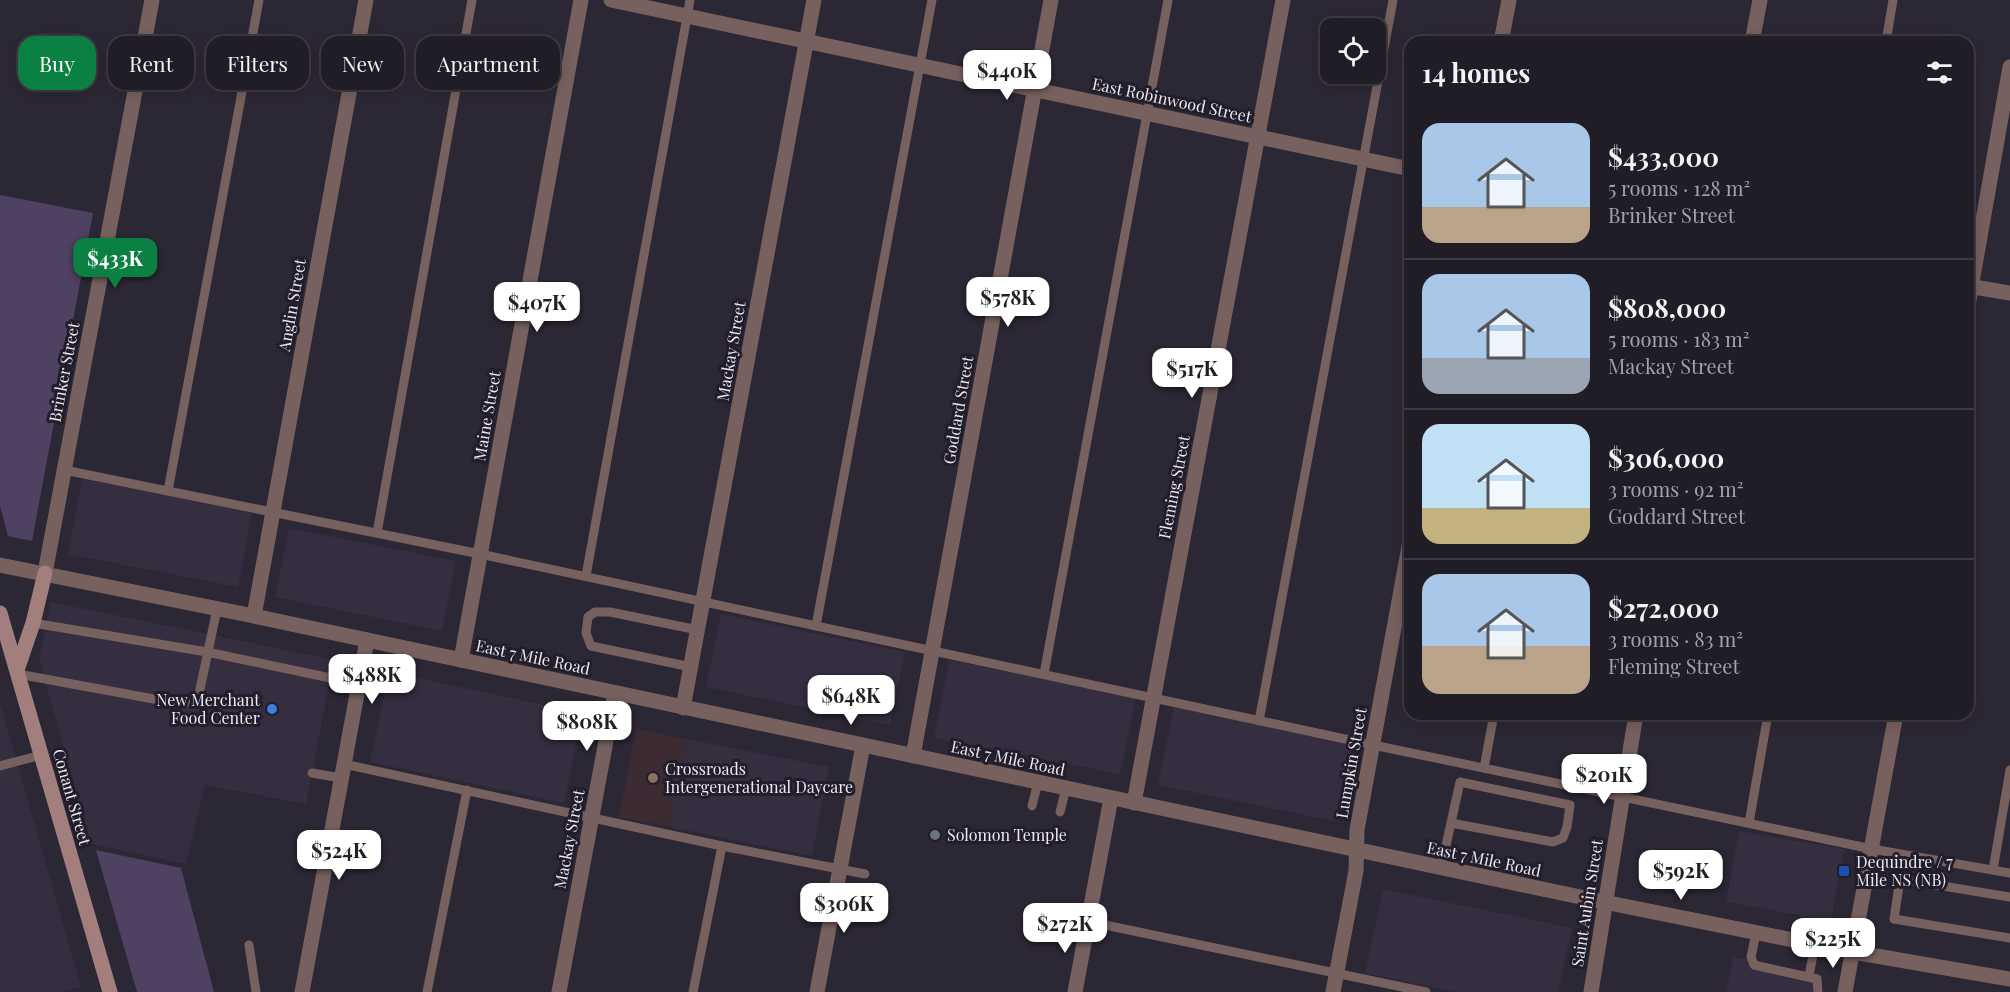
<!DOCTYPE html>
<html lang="en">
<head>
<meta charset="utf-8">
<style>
	:root { --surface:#211d27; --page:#29262f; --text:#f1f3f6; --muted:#a2a2a7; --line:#3e3b44; --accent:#0b8043 }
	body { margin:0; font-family:"Playfair Display",serif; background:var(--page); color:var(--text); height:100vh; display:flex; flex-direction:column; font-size:22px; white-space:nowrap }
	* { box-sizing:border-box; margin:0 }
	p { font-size:20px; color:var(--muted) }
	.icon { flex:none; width:33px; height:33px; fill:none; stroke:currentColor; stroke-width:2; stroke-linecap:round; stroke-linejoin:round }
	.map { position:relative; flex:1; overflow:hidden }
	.sheet { position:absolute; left:1404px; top:36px; width:570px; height:684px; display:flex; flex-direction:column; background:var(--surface); border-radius:18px; box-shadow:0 3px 15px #0003,0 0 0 2px var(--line) }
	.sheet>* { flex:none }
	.hud { position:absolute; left:18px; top:36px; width:570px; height:54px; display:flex; gap:12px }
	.tools { position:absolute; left:1320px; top:18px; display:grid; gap:12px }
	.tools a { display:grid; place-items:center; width:66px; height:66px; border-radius:12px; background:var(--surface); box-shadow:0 3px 15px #0003,0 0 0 2px var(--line); font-size:30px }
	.price { position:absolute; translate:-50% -51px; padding:0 14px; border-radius:12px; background:#fff; color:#222; font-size:20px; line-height:39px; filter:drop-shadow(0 2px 3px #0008) }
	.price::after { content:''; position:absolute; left:50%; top:36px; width:18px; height:14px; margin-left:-9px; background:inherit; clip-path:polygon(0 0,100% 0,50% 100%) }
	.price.current { background:var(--accent); color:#fff }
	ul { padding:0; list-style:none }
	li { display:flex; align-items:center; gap:18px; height:150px; padding:0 18px }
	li+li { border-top:2px solid var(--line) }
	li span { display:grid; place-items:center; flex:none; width:168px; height:120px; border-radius:18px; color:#555 }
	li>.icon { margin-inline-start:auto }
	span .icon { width:72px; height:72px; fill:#fffc; stroke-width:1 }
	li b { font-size:26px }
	h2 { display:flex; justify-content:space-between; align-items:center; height:72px; padding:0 18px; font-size:26px }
	.tag { padding:0 21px; border-radius:18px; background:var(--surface); box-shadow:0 3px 15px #0003,0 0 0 2px var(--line); font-size:21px; line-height:54px }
	.tag.current { background:var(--accent); color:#fff }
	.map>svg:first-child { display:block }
</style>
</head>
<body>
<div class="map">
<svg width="2010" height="992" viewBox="0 0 2010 992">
	<rect width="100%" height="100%" fill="#2c2734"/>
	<g fill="#352d40">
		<polygon points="82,479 252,511 238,587 68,554"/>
		<polygon points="289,528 456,561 442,631 275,597"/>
		<polygon points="51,602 334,660 306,804 205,785 186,864 91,844 39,659"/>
		<polygon points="721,614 905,652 890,725 706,687"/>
		<polygon points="949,660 1136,697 1120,774 934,738"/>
		<polygon points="389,672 583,713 564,803 370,762"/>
		<polygon points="0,703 81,987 62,992 0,992"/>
		<polygon points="1174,707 1354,745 1339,822 1158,785"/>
		<polygon points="687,739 829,767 812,856 670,827"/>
		<polygon points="1739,831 1844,849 1831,921 1726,902"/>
		<polygon points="1383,889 1572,928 1558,992 1456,992 1365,973"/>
		<polygon points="1733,957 1821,974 1817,992 1726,992"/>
	</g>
	<polygon fill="#3d2b34" points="636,729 687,739 670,827 619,817"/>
	<g fill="#4f4161">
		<polygon points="0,195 93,213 32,541 8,536 0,506"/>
		<polygon points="96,850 181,868 214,992 137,992"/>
	</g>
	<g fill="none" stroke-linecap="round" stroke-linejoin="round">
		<g stroke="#77615f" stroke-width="9">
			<polyline points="1886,42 1893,0"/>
			<polyline points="64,470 480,554 1373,745 1872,849 2010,873"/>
			<polyline points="168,491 259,0"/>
			<polyline points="377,533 472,0"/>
			<polyline points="586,576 690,0"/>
			<polyline points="33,623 207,652 359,684"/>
			<polyline points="816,626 932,0"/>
			<polyline points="691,667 591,646 586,633 588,617 595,612 610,612 698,630"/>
			<polyline points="18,674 170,702 192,702 199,694 217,609"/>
			<polyline points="1044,674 1168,0"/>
			<polyline points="1259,721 1393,0"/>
			<polyline points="344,764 722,846 865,874"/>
			<polyline points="0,766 41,755"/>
			<polyline points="1484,768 1494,714"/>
			<polyline points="312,773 341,778"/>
			<polyline points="1032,806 1038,782"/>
			<polyline points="1060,812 1066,788"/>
			<polyline points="1749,823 1768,714"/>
			<polyline points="1441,868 1460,782 1570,805 1567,827 1563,838 1553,842 1451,823"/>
			<polyline points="1993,870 2010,770"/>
			<polyline points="2010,897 1900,879 1894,919 2010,938"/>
			<polyline points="1062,916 1426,992"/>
			<polyline points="1756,933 1751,957 1754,965 1817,979 1818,992"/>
			<polyline points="249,945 256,992"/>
			<polyline points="1809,976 1815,944"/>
			<polyline points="427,992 467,790"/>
			<polyline points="693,992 722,846"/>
		</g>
		<g stroke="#77615f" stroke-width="15">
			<polyline points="611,0 1410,169"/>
			<polyline points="1501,42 1509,0"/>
			<polyline points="1752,42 1760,0"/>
			<polyline points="1968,286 2010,293"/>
			<polyline points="45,573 152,0"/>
			<polyline points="254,616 366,0"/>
			<polyline points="461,660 581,0"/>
			<polyline points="683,708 814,0"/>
			<polyline points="913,756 1051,0"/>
			<polyline points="1134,803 1283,0"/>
			<polyline points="302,992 367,640"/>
			<polyline points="559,992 615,693"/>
			<polyline points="817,992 863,745"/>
			<polyline points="1075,992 1111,798"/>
			<polyline points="1333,992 1356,871 1357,830 1410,541"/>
			<polyline points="1591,992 1636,714"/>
		</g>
		<g stroke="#77615f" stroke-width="15">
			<polyline points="1968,305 2010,67"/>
			<polyline points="0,565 254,616 1604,902 1853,952 2010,979"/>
			<polyline points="1845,992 1896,714"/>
		</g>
		<g stroke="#a27f7d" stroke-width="15">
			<polyline points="0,613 110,992"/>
			<polyline points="17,670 33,623 45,573"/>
		</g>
	</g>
	<circle fill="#3f7fe0" stroke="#221d2a" stroke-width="2" cx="272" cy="709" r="6"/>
	<circle fill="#8d6e63" stroke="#221d2a" stroke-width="2" cx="653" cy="778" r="6"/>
	<circle fill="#6b7280" stroke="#221d2a" stroke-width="2" cx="935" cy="835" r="6"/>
	<rect fill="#1a4fb4" stroke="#221d2a" stroke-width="2" x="1838" y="865" width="12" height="12" rx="3"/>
	<g text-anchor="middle" stroke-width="6" stroke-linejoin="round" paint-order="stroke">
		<g font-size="16" fill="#ebe8f1" stroke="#221d2a">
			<text transform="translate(1172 100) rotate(12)" y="6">East Robinwood Street</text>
			<text transform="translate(292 305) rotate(-80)" y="6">Anglin Street</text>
			<text transform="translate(731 351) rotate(-80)" y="6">Mackay Street</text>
			<text transform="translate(64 372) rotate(-79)" y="6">Brinker Street</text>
			<text transform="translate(958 410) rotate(-80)" y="6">Goddard Street</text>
			<text transform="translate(487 416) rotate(-80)" y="6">Maine Street</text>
			<text transform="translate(1174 487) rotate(-79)" y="6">Fleming Street</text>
			<text transform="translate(533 657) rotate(12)" y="6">East 7 Mile Road</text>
			<text transform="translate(1008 758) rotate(12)" y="6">East 7 Mile Road</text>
			<text transform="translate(1351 763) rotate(-80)" y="6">Lumpkin Street</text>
			<text transform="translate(72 797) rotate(74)" y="6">Conant Street</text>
			<text transform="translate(569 839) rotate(-79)" y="6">Mackay Street</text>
			<text transform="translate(1484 859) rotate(12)" y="6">East 7 Mile Road</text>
			<text transform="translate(1587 903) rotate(-81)" y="6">Saint Aubin Street</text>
		</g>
		<g font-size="16" fill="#ebe8f1" stroke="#221d2a" text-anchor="start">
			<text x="260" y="706" text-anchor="end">New Merchant<tspan x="260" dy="18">Food Center</tspan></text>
			<text x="665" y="775">Crossroads<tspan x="665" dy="18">Intergenerational Daycare</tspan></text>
			<text x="947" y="841">Solomon Temple</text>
			<text x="1856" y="868">Dequindre / 7<tspan x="1856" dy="18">Mile NS (NB)</tspan></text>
		</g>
	</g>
</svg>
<div class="tools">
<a><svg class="icon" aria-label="locate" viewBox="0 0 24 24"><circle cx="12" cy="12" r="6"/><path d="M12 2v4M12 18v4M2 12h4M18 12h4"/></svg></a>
</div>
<b class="price" style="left:1007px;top:101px">$440K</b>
<b class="price current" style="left:115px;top:289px">$433K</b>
<b class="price" style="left:1008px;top:328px">$578K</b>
<b class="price" style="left:537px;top:333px">$407K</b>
<b class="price" style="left:1192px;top:399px">$517K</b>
<b class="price" style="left:372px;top:705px">$488K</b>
<b class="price" style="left:851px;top:726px">$648K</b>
<b class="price" style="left:587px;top:752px">$808K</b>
<b class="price" style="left:1604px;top:805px">$201K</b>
<b class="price" style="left:339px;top:881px">$524K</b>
<b class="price" style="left:1681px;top:901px">$592K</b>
<b class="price" style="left:844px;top:934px">$306K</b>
<b class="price" style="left:1065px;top:954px">$272K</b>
<b class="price" style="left:1833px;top:969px">$225K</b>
<div class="hud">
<a class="tag current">Buy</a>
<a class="tag">Rent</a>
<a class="tag">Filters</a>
<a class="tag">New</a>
<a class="tag">Apartment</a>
</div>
<section class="sheet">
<h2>14 homes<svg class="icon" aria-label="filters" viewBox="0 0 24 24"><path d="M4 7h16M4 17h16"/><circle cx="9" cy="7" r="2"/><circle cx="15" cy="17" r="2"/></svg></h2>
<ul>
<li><span style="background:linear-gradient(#a9c7e8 70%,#b9a48a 0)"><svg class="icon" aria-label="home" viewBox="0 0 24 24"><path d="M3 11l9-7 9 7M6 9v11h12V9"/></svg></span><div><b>$433,000</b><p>5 rooms · 128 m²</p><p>Brinker Street</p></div></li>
<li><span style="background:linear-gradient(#a9c7e8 70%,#9aa5b1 0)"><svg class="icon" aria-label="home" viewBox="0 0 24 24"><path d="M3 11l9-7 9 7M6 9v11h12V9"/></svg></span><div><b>$808,000</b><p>5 rooms · 183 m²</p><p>Mackay Street</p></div></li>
<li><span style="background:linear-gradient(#bfe0f5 70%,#c2b280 0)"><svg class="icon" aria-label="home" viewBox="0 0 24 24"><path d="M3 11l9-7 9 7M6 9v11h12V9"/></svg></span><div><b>$306,000</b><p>3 rooms · 92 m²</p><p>Goddard Street</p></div></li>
<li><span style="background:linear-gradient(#a9c7e8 60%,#b9a48a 0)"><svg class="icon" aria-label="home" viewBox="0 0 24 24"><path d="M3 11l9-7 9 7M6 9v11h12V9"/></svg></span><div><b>$272,000</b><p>3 rooms · 83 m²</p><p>Fleming Street</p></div></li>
</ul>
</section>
</div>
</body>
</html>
